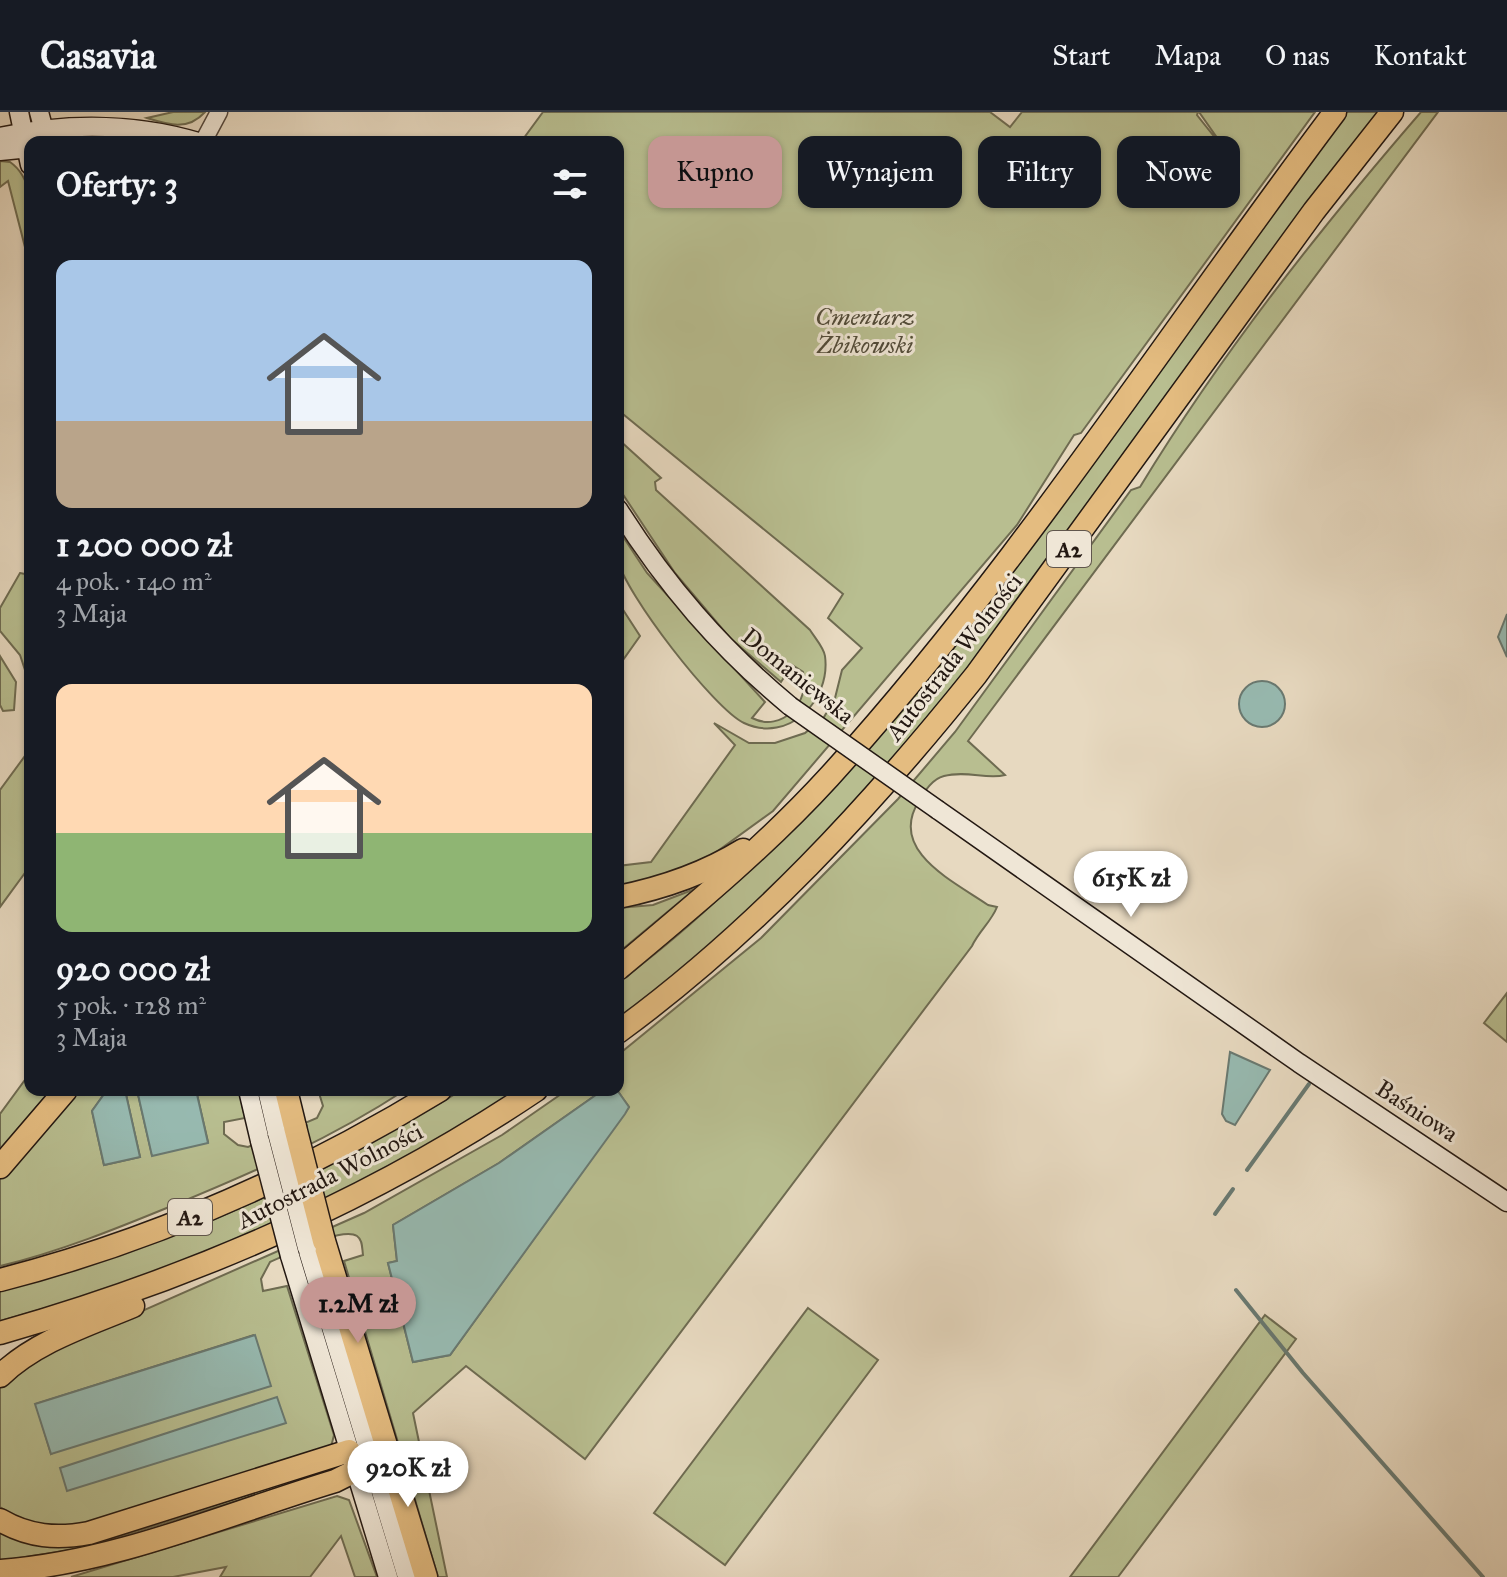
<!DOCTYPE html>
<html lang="pl">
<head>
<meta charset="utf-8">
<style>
	:root { --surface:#171b24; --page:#20242c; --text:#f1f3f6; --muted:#9ea1a6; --line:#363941; --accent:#c59692 }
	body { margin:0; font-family:"IM FELL Great Primer",serif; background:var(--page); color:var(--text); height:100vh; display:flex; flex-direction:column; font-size:30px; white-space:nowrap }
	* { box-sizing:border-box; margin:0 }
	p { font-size:26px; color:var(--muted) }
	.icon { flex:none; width:44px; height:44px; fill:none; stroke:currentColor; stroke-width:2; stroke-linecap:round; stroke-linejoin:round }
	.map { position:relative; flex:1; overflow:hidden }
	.panel { position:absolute; left:24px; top:24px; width:600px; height:960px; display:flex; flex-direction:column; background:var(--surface); border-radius:16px; box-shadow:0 2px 6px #0004 }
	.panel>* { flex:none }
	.top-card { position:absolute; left:648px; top:24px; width:738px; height:72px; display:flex; gap:16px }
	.price { position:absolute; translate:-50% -68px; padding:0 18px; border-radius:28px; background:#fff; color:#222; font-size:26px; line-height:52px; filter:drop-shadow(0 2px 4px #0008) }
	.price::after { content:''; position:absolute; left:50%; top:48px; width:24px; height:18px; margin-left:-12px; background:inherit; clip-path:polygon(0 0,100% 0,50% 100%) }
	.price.on { background:var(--accent); color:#111 }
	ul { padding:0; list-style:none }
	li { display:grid; align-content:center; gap:16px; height:424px; padding:0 32px }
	li span { display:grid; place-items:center; height:248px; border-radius:16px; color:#555 }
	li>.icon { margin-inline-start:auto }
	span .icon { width:144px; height:144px; fill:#fffc; stroke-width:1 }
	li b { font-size:34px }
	h2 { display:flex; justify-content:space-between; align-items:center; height:96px; padding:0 32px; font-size:34px }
	.tag { padding:0 28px; border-radius:16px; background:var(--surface); box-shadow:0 2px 6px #0004; font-size:28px; line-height:72px }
	.tag.on { background:var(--accent); color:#111 }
	header { display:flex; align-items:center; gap:48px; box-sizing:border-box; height:112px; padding:0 40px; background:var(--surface); border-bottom:2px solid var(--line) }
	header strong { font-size:38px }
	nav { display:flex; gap:44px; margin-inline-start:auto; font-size:28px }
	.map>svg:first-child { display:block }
</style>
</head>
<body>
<header>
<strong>Casavia</strong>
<nav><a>Start</a><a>Mapa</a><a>O nas</a><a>Kontakt</a></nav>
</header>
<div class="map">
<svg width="1507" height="1465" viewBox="0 0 1507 1465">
	<rect width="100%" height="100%" fill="#e7d9c0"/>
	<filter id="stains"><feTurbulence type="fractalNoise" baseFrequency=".0025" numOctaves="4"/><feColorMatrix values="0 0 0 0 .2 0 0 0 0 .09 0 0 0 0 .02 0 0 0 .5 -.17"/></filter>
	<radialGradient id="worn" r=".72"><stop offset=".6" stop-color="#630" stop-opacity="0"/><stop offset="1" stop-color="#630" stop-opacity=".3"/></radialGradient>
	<g fill="#b8be90" stroke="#6e6b51" stroke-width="2" fill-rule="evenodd">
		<path d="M173,0H205C188,19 169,13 147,6Z"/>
		<polygon points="543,0 990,0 1010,15 1022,0 1198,0 1197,3 1232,47 1199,0 1315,0 1081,321 1074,323 1017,413 773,699 697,754 618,776 618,754 651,750 735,633 714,611 749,631 775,631 805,621 824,605 835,586 842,558 862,536 828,506 843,482 618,298 618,30 521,30"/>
		<path d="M1345,0H1383L928,609L864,686L727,822L618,907V870C692,817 756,751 820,687Z"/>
		<path d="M1421,0H1438L968,629L1005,663C987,668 967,658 944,664C932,667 925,679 919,689C887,739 955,770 988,793L997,795C991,810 979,819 972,834L585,1347L466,1254L413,1301L447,1465H438L344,1149L363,1143C362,1137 363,1128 357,1124C342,1114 287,1143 270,1150L261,1167L263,1179L287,1174L334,1323L330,1339L87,1414C53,1416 28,1415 0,1395V1271L31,1248L364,1101L502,1023L567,978H603L499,1051L393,1113L397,1149L388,1151L413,1250L450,1243L629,995L617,978L618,943L761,826L898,687L955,620L1131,378L1140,375C1221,242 1319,118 1421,0ZM254,1223L51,1342L36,1292Z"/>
		<path d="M0,49L10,50C37,69 30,107 30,138L25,135L8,69L0,75Z"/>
		<path d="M618,327L661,366L655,370L656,378L810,518C815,526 824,536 825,544C831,588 789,632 744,611C714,597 624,480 618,448C616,438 618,427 618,417L647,461L765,590L752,606C782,621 811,590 803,560L792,553L781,570L730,526L675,461L618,375Z"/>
		<polygon points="20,461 30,463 30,573 20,543 0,519 0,496"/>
		<polygon points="618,490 640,524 618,555"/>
		<polygon points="0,544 16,570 14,598 3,599 0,593"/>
		<polygon points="30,637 30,754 0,795 0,678"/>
		<polygon points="695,777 618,841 618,796 653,793"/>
		<polygon points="1507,881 1507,930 1484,911"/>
		<polygon points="30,961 30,978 51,978 0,1037 0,1002"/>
		<path d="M78,978H107L92,999L104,1053L140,1045L125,978H137L152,1043L208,1030L196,978H239L245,1006L224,1010V1022L238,1033L248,1035L317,1006L323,994L319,981L299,983V978H405C332,1026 254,1060 174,1093C118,1116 59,1140 0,1154V1067L27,1040Z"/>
		<path d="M462,978H519C460,1015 402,1052 341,1083C233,1138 116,1177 0,1209V1178C81,1153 164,1130 242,1095C319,1062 390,1020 462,978Z"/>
		<polygon points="808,1196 878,1248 725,1453 654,1401"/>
		<polygon points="1265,1203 1296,1227 1118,1465 1070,1465"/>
		<polygon points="333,1355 321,1363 83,1436 0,1449 0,1418 17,1427"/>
		<polygon points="337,1384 349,1388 377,1465 355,1465 341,1424 310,1465 220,1465 226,1455 173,1465 71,1465"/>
	</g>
	<g fill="#97bab1" stroke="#697971" stroke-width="2">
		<polygon points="1507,502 1507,545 1498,525"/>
		<circle cx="1262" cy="592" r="23"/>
		<polygon points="1230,940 1270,958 1235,1013 1226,1009 1222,1002"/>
		<polygon points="107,978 125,978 140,1045 104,1053 92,999"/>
		<polygon points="137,978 196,978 208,1031 152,1044"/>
		<polygon points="603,978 617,978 629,995 625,1002 450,1243 413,1250 388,1151 397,1149 393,1113 499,1051"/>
		<polygon points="255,1223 271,1274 51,1342 35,1292"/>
		<polygon points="277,1285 286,1311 67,1379 60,1356"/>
	</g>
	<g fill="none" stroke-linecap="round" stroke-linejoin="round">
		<g stroke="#697971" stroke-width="4">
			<polyline points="1247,1058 1309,972"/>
			<polyline points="1215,1102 1233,1077"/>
			<polyline points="1236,1178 1303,1261 1483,1465"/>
		</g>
		<g stroke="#54483e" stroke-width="19">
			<polyline id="tertiary" points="203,30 219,0"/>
		</g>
		<g stroke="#231812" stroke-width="21">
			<g id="secondary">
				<polyline points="19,0 30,53"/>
				<polyline points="39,0 47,30"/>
				<path d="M0,25C65,11 134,11 198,30"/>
				<polyline points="0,39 30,36"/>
				<path d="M618,397C666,473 720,536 790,594"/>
				<polyline points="938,698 1299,951 1507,1090"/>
				<polyline points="248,978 260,1029"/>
				<polyline points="267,978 277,1021"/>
				<polyline points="307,1136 407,1465"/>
				<polyline points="290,1144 388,1465"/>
			</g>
		</g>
		<g stroke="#231812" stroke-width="25">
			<g id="motorway">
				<path d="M618,785C663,776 704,762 743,738"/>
				<path d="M618,857C691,796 765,735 829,665C1017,458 1167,223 1335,0"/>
				<path d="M618,920C755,820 870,695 976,563L1314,99L1392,0"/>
				<polyline points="286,978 295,1015"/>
				<polyline points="0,1055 66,978"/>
				<polyline points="324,1129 426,1465"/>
				<path d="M0,1168C156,1128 303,1062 440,978"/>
				<path d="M0,1221C190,1167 371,1089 536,978"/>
				<path d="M0,1264C36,1229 88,1213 133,1194"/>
				<path d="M0,1408C29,1425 57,1427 89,1421L349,1339"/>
				<path d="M0,1459C115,1451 226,1402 335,1369L355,1359"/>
			</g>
		</g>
		<use href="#tertiary" stroke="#efe6d6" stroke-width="16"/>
		<use href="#secondary" stroke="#efe6d6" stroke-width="18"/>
		<use href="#motorway" stroke="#e4bc80" stroke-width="22"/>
		<g stroke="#231812" stroke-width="21" stroke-linecap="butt">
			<g id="secondary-bridge">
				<polyline points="790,594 938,698"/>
				<polyline points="277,1021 307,1136"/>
				<polyline points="260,1029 290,1144"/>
			</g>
		</g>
		<g stroke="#231812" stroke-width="25" stroke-linecap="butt">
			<polyline id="motorway-bridge" points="295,1015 324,1129"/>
		</g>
		<use href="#secondary-bridge" stroke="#efe6d6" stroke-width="18"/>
		<use href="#motorway-bridge" stroke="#e4bc80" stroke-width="22"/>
	</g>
	<g text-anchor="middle" stroke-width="6" stroke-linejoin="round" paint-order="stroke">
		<g fill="#efe6d6" stroke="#60564d" stroke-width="2">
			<rect x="1047" y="419" width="44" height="36" rx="6"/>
			<rect x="168" y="1087" width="44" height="36" rx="6"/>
		</g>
		<g font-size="22" font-weight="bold" fill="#231812">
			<text x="1069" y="445">A2</text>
			<text x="190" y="1113">A2</text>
		</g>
		<g font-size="24" font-style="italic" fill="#504a38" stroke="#efe6d6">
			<text x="865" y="213">Cmentarz<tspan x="865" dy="28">Żbikowski</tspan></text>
		</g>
		<g font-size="24" fill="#231812" stroke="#efe6d6">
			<text transform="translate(954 545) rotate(-52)" y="8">Autostrada Wolności</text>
			<text transform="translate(798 564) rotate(39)" y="8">Domaniewska</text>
			<text transform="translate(1417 999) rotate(33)" y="8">Baśniowa</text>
			<text transform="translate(330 1064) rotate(-27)" y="8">Autostrada Wolności</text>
		</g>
	</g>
	<rect width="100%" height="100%" filter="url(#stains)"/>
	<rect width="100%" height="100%" fill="url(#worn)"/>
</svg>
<b class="price" style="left:1131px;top:807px">615K zł</b>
<b class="price on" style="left:358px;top:1233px">1.2M zł</b>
<b class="price" style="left:408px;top:1397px">920K zł</b>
<div class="top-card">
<a class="tag on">Kupno</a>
<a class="tag">Wynajem</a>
<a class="tag">Filtry</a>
<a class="tag">Nowe</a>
</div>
<section class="panel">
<h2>Oferty: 3<svg class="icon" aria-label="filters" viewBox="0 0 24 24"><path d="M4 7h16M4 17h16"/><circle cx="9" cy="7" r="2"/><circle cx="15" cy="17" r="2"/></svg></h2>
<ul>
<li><span style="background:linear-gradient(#a9c7e8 65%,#b9a48a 0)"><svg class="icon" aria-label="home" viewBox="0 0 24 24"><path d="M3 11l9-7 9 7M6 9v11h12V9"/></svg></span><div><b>1 200 000 zł</b><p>4 pok. · 140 m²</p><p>3 Maja</p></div></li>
<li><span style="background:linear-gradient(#ffd9b3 60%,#8fb573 0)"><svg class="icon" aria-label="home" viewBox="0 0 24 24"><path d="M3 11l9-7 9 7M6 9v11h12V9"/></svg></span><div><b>920 000 zł</b><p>5 pok. · 128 m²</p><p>3 Maja</p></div></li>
</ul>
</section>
</div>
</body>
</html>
